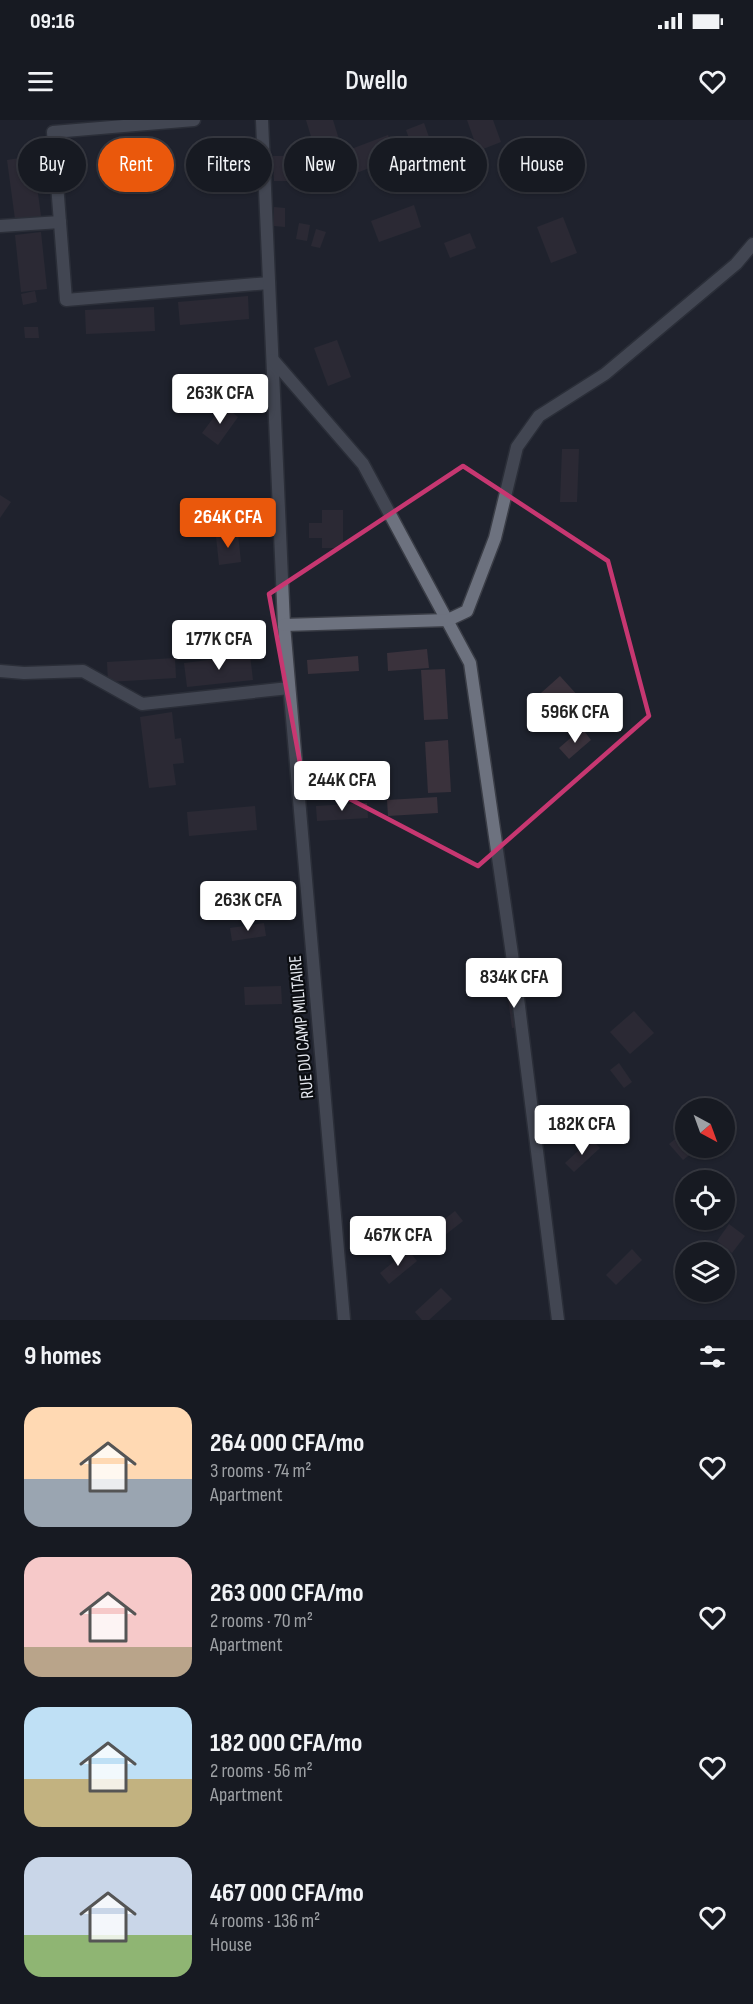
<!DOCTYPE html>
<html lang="en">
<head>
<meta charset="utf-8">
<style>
	:root { --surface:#171a22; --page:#24272f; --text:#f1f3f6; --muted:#9ea1a5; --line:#363840; --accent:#ea580c }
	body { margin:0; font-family:"Sofia Sans Condensed",sans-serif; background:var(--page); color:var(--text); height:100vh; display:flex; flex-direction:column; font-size:22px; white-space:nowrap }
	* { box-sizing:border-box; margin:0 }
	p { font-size:20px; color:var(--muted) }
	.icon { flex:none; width:33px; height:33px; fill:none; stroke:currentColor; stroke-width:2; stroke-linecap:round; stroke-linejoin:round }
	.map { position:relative; height:1200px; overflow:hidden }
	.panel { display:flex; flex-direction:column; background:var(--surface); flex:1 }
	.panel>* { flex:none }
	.top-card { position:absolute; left:18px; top:18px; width:717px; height:54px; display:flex; gap:12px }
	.needle { width:39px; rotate:139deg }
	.fabs { position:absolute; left:675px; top:978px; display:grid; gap:12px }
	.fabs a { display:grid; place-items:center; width:60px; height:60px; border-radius:50%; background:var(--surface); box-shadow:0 2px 4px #0004,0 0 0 2px var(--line); font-size:30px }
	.price { position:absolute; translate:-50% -51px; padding:0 14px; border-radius:6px; background:#fff; color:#222; font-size:20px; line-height:39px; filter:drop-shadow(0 2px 3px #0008) }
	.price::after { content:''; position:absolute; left:50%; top:36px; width:18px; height:14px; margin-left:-9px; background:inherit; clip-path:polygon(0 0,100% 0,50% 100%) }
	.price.active { background:var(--accent); color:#fff }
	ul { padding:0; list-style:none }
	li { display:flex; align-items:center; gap:18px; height:150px; padding:0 24px }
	li span { display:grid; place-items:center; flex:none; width:168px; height:120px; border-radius:18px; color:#555 }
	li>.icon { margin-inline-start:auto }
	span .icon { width:72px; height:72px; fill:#fffc; stroke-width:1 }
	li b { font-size:26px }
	h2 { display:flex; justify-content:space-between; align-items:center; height:72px; padding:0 24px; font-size:26px }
	.pill { padding:0 21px; border-radius:27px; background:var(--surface); box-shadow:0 2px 4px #0004,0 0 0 2px var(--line); font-size:21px; line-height:54px }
	.pill.active { background:var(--accent); color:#fff }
	.status { display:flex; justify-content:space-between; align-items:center; height:42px; padding:0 30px; background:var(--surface); direction:ltr }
	.status svg { height:16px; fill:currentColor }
	header { display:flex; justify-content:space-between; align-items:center; height:78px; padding:0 24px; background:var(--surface); font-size:27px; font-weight:600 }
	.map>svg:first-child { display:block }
</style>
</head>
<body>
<div class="status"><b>09:16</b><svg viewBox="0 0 49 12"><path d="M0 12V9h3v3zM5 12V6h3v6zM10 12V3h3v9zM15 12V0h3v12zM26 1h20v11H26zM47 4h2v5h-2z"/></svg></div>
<header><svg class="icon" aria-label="menu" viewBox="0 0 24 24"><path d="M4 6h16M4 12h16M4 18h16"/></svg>Dwello<svg class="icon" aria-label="heart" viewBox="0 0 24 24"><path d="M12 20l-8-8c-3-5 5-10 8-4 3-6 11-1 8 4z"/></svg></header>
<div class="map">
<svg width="753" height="1200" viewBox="0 0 753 1200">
	<rect width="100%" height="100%" fill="#1f232e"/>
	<g fill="#3a323c">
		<polygon points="306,0 333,0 341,26 316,33"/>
		<polygon points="467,0 493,0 501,22 478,31"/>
		<polygon points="424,3 439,45 421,51 406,10"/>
		<polygon points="388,15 397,37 354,54 346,31"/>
		<polygon points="33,36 41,96 15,99 7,40"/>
		<polygon points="273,36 287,36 287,39 294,39 294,45 287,45 287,61 274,61"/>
		<polygon points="414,85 421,107 379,122 371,101"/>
		<polygon points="274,87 285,88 285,107 274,106"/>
		<polygon points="563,97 577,133 551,143 537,107"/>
		<polygon points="299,103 310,105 307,121 296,119"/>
		<polygon points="316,109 326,112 320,128 311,126"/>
		<polygon points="41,112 47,169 21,172 15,115"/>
		<polygon points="470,113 476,128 450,138 444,123"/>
		<polygon points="35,171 37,182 23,185 21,174"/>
		<polygon points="248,176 249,199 180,205 178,182"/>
		<polygon points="154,187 155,211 86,214 85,190"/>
		<polygon points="24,207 38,207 39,218 25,218"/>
		<polygon points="337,220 351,257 328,266 314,228"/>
		<polygon points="223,285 238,297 218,325 202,313"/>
		<polygon points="562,329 579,329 577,382 560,382"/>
		<polygon points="0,375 11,382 0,398"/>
		<polygon points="322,390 343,390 343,428 322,428 322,418 309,418 309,403 322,403"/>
		<polygon points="238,414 241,442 219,445 216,416"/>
		<polygon points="427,529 429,548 388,551 387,533"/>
		<polygon points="250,535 253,560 187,567 184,543"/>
		<polygon points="358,536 359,551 308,554 307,540"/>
		<polygon points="175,538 176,558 108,562 107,542"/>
		<polygon points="445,549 448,599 424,600 421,550"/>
		<polygon points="560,556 579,577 552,602 532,581"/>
		<polygon points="172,592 175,619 181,618 184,643 173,644 176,665 149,668 140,597"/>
		<polygon points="582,608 591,620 569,639 559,628"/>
		<polygon points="448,620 451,672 428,673 425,622"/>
		<polygon points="437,677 438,693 388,696 387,680"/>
		<polygon points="367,683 368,698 317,701 316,686"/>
		<polygon points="255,686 257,710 189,716 187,692"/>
		<polygon points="264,803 266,816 232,821 230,808"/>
		<polygon points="281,866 282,884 245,885 244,867"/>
		<polygon points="515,870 520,907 512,908 507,871"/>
		<polygon points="634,891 654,913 630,934 610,912"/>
		<polygon points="619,943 632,962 624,968 610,950"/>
		<polygon points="686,1010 686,1028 698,1028 683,1040 669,1024"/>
		<polygon points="591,1019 600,1028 574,1052 565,1043"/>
		<polygon points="455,1091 463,1101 431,1126 423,1116"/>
		<polygon points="729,1104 745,1116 732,1133 717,1121"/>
		<polygon points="632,1129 642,1140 616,1165 606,1155"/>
		<polygon points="408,1130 417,1141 389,1164 380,1153"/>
		<polygon points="441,1168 452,1179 429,1200 422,1200 415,1192"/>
	</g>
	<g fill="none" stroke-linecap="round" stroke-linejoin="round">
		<g stroke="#3a3d46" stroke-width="15">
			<g id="minor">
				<polyline points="194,0 53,12 66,180 269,163"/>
				<polyline points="262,0 284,505 344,1200"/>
				<polyline points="0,106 60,102"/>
				<polyline points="273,240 363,344 470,543 516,862 558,1200"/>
				<polyline points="284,505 448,500 467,491 495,418 517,327 539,296 605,254 736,144 753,124"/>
				<polyline points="0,551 24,553 83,551 142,584 289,568"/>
			</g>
		</g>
		<use href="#minor" stroke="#6d727f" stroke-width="12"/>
	</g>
	<path d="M0 0H753V1200H0ZM463,346L608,441L649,596L478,746L302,654L269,474Z" fill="#1f232e" fill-opacity=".55" fill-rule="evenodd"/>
	<path fill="none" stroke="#c73771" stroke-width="4.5" stroke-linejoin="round" d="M463,346L608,441L649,596L478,746L302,654L269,474Z"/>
	<g text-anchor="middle" stroke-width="4.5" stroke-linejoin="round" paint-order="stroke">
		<g font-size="18" fill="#e6e9f0" stroke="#0b0d11">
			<text transform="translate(301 907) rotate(-95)" y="6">RUE DU CAMP MILITAIRE</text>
		</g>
	</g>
</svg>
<div class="fabs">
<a><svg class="needle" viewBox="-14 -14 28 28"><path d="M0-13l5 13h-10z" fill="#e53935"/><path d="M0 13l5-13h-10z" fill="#9ea1a5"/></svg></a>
<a><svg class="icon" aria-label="locate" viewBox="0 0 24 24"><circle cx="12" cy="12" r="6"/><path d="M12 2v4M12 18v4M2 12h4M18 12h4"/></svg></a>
<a><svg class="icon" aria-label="layers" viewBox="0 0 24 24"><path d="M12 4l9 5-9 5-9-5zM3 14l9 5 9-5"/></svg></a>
</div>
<b class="price" style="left:220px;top:305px">263K CFA</b>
<b class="price active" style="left:228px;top:429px">264K CFA</b>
<b class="price" style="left:219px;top:551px">177K CFA</b>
<b class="price" style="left:575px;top:624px">596K CFA</b>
<b class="price" style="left:342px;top:692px">244K CFA</b>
<b class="price" style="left:248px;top:812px">263K CFA</b>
<b class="price" style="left:514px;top:889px">834K CFA</b>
<b class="price" style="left:582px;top:1036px">182K CFA</b>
<b class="price" style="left:398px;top:1147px">467K CFA</b>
<div class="top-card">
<a class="pill">Buy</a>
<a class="pill active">Rent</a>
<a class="pill">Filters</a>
<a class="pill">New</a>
<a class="pill">Apartment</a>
<a class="pill">House</a>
</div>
</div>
<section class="panel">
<h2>9 homes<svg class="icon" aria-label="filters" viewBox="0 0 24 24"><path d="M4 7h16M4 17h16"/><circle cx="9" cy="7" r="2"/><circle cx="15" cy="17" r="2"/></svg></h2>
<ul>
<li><span style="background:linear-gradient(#ffd9b3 60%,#9aa5b1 0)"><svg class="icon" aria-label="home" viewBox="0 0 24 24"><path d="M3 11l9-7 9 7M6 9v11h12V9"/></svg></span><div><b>264 000 CFA/mo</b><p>3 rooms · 74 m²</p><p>Apartment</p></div><svg class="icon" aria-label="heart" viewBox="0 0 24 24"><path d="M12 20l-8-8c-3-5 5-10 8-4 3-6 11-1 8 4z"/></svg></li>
<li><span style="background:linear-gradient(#f6c9c9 75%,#b9a48a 0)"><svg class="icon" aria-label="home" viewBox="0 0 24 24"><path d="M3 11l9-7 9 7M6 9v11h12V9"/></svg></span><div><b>263 000 CFA/mo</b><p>2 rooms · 70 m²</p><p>Apartment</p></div><svg class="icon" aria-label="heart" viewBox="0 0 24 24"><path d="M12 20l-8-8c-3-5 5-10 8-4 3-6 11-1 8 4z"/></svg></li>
<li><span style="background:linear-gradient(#bfe0f5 60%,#c2b280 0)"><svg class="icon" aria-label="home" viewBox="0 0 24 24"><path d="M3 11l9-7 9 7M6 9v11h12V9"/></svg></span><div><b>182 000 CFA/mo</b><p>2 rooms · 56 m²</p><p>Apartment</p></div><svg class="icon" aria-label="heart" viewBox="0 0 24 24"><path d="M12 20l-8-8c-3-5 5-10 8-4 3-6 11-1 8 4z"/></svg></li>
<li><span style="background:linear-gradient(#c9d6e8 65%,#8fb573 0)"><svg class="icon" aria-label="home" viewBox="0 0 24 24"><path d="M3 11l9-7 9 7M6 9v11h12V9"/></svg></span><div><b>467 000 CFA/mo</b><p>4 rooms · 136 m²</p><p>House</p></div><svg class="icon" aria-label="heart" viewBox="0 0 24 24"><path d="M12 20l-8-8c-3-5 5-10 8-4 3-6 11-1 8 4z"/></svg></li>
</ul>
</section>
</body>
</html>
